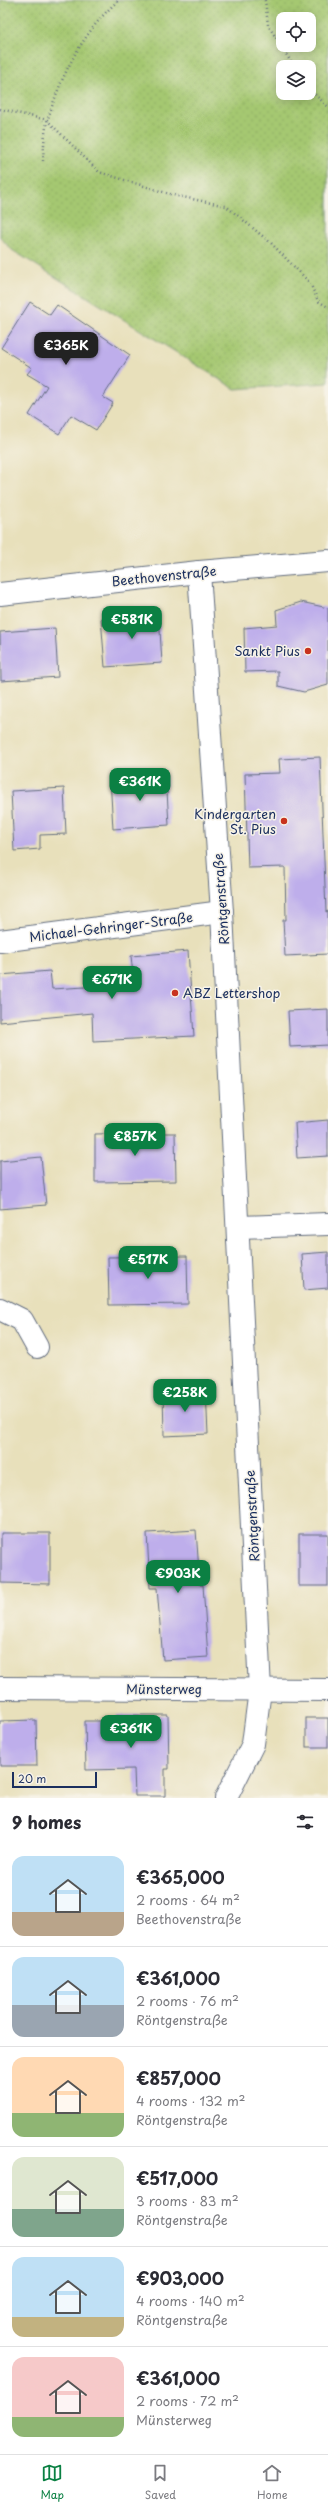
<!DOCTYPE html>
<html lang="en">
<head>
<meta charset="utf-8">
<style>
	:root { --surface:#fff; --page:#f7f7f7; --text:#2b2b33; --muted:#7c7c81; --line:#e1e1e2; --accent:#0b8043 }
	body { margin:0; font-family:"Playpen Sans",sans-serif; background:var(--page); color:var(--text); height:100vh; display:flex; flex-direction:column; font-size:15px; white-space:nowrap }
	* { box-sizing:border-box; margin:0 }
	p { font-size:13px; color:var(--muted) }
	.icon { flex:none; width:22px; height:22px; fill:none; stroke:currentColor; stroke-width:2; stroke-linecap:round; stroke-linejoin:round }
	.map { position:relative; height:1798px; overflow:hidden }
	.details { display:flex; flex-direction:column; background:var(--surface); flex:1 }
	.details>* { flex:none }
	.controls { position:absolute; left:276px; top:12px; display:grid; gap:8px }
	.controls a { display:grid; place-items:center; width:40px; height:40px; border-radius:8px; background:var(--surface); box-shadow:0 2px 10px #0003; font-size:20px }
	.scale { position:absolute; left:12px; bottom:10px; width:85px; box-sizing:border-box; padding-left:4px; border:2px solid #1b2f5e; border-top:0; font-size:11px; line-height:14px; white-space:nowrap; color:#1b2f5e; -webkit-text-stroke:3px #f7f3e8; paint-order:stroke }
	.price { position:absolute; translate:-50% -34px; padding:0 9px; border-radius:8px; background:var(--accent); color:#fff; font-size:13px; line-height:26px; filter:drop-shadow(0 1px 2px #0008) }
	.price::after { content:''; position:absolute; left:50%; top:24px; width:12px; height:9px; margin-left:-6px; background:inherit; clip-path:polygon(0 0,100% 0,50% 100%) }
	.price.active { background:#222; color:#fff }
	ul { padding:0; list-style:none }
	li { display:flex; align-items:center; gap:12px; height:100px; padding:0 12px }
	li+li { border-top:1px solid var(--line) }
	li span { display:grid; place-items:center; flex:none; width:112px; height:80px; border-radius:12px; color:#555 }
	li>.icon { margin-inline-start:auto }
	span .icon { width:48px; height:48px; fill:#fffc; stroke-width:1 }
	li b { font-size:17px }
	h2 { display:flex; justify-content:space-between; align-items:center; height:48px; padding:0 12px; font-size:17px }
	.dock { display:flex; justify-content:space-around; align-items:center; height:56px; border-top:1px solid var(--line); background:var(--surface); font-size:11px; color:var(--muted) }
	.dock a { display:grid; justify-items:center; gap:2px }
	.dock .active { color:var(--accent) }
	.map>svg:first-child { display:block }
</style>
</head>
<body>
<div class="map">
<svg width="328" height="1798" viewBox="0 0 328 1798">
	<defs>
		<pattern id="park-dots" width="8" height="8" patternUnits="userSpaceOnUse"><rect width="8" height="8" fill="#a5c871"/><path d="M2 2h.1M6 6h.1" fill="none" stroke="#8dac64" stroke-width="1.8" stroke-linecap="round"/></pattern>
	</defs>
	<rect width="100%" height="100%" fill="#f7f3e8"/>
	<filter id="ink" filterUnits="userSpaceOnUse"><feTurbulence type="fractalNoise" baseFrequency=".025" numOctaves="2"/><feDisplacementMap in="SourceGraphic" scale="8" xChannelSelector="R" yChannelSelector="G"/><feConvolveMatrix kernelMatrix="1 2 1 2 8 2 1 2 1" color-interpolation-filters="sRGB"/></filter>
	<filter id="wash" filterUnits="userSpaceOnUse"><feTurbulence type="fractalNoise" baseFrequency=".012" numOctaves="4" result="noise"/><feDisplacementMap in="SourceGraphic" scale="16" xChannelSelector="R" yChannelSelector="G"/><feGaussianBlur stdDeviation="0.9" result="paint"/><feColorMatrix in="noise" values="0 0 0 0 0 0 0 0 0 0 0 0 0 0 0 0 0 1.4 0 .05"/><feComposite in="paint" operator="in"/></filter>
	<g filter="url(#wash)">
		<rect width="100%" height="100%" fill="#e8e0bb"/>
		<path fill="url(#park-dots)" stroke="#607c68" fill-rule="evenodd" d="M0,0H328V383L235,389L12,250L0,237ZM283,19H309V45H283ZM283,67H309V93H283Z"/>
		<g id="blocks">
			<g fill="#beaeeb">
				<polygon points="30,302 50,315 57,305 130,355 103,397 113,403 96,430 71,415 59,434 29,415 47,386 27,374 32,368 1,348"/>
				<polygon points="301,602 328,608 328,685 304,692 278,686 278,671 245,672 244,628 277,625 276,610"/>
				<polygon points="159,614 162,663 105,667 101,618"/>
				<polygon points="55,628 58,677 1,681 0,632"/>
				<polygon points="320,757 326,912 328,911 328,954 285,956 283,920 286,920 285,867 248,868 245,774 280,773 279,759"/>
				<polygon points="166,774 169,825 113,829 110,778"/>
				<polygon points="64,788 66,834 40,835 40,849 14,851 11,791"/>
				<polygon points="188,951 194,1036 93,1041 92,1013 0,1022 0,975 50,971 52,989 134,984 131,956"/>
				<polygon points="328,1009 328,1045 290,1047 288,1011"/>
				<polygon points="328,1120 328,1156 297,1158 295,1123"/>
				<polygon points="147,1133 175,1133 176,1181 95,1182 95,1134"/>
				<polygon points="41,1157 46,1205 0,1209 0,1161"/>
				<polygon points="328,1252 328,1288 304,1290 302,1254"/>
				<polygon points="187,1256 188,1304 109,1305 108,1257"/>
				<polygon points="206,1390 208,1434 164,1436 163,1392"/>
				<polygon points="196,1530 200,1585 203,1585 208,1657 163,1660 157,1588 150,1588 147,1533"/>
				<polygon points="1,1533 50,1533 50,1584 1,1583"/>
				<rect x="299" y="1534" width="29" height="52"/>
				<polygon points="117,1715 168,1715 169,1769 165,1769 165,1796 135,1796 134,1769 86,1770 85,1721 117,1721"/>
				<rect x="306" y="1718" width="22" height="29"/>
				<polygon points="36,1720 37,1766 0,1766 0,1721"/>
			</g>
		</g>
	</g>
	<g filter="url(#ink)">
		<use href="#blocks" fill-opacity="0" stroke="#636d7f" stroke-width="1"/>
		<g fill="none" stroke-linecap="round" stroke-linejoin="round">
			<g stroke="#636d7f" stroke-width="24">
				<g id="street">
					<polyline points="199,572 222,912 260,1690 253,1744 226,1798"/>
					<polyline points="0,594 199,572 328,561"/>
					<polyline points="0,941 222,912"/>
					<polyline points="239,1227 328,1224"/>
					<polyline points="0,1309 22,1320 37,1347"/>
					<polyline points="0,1688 328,1690"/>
				</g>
			</g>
			<g stroke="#636d7f" stroke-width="2.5" stroke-dasharray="1 3" stroke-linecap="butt">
				<polyline points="265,0 268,25 294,67"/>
				<polyline points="309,89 328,107"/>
				<polyline points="0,109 47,120 99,172 173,195 226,206 271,243 310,283 318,301 328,307"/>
				<path d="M43,161C44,148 44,132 48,119C61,75 84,30 119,0"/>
			</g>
			<use href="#street" stroke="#fff" stroke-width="22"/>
		</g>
	</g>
	<g fill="#c8321e" stroke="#f7f3e8" stroke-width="1.5">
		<circle cx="308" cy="651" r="4"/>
		<circle cx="284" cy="821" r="4"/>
		<circle cx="175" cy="993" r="4"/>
	</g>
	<g text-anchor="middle" stroke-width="3" stroke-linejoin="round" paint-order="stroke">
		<g font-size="13" fill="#1b2f5e" stroke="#f7f3e8">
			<text transform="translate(164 576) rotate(-6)" y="5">Beethovenstraße</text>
			<text transform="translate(221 899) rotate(-94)" y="5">Röntgenstraße</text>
			<text transform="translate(111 927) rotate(-7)" y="5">Michael-Gehringer-Straße</text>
			<text transform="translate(252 1516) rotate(-93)" y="5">Röntgenstraße</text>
			<text x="164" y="1694">Münsterweg</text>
		</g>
		<g font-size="13" fill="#1b2f5e" stroke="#f7f3e8" text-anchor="end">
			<text x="300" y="656">Sankt Pius</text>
			<text x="276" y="819">Kindergarten<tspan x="276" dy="15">St. Pius</tspan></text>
			<text x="183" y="998" text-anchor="start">ABZ Lettershop</text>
		</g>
	</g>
</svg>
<div class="controls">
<a><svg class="icon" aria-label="locate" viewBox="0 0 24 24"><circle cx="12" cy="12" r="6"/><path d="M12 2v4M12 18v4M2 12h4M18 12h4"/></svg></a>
<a><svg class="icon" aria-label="layers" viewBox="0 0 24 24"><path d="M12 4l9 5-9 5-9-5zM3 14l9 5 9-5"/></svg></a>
</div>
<div class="scale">20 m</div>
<b class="price active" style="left:66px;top:366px">€365K</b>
<b class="price" style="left:132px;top:640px">€581K</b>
<b class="price" style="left:140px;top:802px">€361K</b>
<b class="price" style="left:112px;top:1000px">€671K</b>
<b class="price" style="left:135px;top:1157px">€857K</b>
<b class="price" style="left:148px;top:1280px">€517K</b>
<b class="price" style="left:185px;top:1413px">€258K</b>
<b class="price" style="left:178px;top:1594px">€903K</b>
<b class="price" style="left:131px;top:1749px">€361K</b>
</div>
<section class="details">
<h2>9 homes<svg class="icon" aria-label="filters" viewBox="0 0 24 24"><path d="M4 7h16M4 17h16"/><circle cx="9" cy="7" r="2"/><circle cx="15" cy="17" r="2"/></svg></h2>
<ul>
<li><span style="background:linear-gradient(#bfe0f5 70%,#b9a48a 0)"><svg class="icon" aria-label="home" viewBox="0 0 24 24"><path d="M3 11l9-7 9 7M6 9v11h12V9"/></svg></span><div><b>€365,000</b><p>2 rooms · 64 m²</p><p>Beethovenstraße</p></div></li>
<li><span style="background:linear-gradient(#bfe0f5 60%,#9aa5b1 0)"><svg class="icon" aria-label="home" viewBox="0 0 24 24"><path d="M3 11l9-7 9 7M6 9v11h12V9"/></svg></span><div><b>€361,000</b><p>2 rooms · 76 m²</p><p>Röntgenstraße</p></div></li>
<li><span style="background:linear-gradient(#ffd9b3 70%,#8fb573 0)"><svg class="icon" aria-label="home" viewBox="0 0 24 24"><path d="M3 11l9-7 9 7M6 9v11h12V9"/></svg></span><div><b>€857,000</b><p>4 rooms · 132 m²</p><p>Röntgenstraße</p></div></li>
<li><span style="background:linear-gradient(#dfe7d0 65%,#7fa58c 0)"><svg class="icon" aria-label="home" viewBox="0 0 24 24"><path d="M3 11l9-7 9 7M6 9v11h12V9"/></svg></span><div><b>€517,000</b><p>3 rooms · 83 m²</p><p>Röntgenstraße</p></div></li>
<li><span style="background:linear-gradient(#bfe0f5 75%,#c2b280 0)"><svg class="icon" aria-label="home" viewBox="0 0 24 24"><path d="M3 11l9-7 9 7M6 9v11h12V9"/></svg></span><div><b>€903,000</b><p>4 rooms · 140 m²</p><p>Röntgenstraße</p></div></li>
<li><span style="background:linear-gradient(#f6c9c9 75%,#8fb573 0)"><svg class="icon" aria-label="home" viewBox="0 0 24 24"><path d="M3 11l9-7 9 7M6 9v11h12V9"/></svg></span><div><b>€361,000</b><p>2 rooms · 72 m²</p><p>Münsterweg</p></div></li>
</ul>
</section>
<nav class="dock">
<a class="active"><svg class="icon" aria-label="map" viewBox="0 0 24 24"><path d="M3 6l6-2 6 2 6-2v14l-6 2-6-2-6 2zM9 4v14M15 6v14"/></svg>Map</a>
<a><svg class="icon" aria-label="saved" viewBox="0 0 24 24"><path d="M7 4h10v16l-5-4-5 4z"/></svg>Saved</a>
<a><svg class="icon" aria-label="home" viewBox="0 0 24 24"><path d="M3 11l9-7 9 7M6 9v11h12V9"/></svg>Home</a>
</nav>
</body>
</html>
